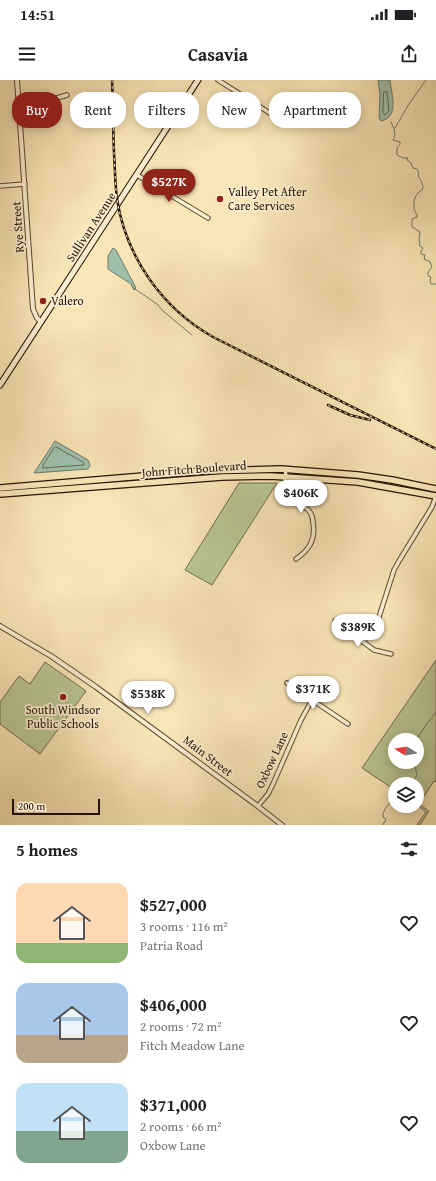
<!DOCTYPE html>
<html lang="en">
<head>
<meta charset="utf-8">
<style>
	:root { --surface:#fff; --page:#f2f2f2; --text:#202124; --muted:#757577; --accent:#8f2418 }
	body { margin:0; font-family:"Gentium Book Plus",serif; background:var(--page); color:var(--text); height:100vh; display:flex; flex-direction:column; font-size:15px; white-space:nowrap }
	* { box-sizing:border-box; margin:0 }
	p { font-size:13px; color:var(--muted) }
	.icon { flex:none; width:22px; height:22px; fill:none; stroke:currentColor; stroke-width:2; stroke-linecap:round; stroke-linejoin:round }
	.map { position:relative; height:745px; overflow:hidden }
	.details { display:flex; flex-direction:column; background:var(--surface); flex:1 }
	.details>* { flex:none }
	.hud { position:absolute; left:12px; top:12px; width:412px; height:36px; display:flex; gap:8px }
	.needle { width:26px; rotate:281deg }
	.controls { position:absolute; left:388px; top:653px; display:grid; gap:8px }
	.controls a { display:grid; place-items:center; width:36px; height:36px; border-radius:50%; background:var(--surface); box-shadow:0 2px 10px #0003; font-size:20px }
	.scale { position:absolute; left:12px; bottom:10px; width:88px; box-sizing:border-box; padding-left:4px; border:2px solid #241303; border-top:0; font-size:11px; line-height:14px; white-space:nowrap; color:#241303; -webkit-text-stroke:3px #fbeed0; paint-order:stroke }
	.price { position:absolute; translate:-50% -34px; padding:0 9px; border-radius:14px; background:#fff; color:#222; font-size:13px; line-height:26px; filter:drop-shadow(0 1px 2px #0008) }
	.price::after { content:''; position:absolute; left:50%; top:24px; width:12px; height:9px; margin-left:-6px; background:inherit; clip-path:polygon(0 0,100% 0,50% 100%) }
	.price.on { background:var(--accent); color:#fff }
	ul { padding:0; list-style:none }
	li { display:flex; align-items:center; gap:12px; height:100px; padding:0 16px }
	li span { display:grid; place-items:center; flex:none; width:112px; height:80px; border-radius:12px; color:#555 }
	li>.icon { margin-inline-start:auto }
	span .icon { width:48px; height:48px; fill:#fffc; stroke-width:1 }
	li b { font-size:17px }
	h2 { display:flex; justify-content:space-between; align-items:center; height:48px; padding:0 16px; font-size:17px }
	.chip { padding:0 14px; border-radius:16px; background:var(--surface); box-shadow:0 2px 10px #0003; font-size:14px; line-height:36px }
	.chip.on { background:var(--accent); color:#fff }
	.status { display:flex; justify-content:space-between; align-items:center; height:28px; padding:0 20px; background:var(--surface); direction:ltr }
	.status svg { height:11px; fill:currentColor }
	header { display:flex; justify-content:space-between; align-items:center; height:52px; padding:0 16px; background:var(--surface); font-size:18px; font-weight:600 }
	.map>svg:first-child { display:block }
</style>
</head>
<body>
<div class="status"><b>14:51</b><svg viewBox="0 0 49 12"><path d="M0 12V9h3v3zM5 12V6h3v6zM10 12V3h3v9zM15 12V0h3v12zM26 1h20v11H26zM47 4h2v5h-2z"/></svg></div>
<header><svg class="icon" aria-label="menu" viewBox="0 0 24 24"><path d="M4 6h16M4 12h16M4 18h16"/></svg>Casavia<svg class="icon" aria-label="share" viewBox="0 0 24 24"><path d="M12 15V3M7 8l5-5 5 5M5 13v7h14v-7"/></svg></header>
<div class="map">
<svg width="436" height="745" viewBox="0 0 436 745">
	<rect width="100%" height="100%" fill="#f9e5b6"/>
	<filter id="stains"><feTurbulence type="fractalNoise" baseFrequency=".005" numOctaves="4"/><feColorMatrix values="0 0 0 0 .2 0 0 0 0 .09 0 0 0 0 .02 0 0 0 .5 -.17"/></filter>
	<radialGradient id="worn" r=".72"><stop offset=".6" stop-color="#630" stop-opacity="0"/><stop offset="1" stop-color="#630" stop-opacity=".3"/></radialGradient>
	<g fill="#b9c692" stroke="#6e6c4a" fill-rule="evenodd">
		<polygon points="239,403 277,403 212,505 185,490"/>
		<path d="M436,580V702L434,701L419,724L429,731L420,745H417L426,732L417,725V704H395V710L362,688ZM395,660H417V682H395Z"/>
		<polygon points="45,582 86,611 40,674 0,644 0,622 19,596 30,604"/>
	</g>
	<g fill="#9ebfab" stroke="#6d7a68">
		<path d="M378,0H390C391,13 400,37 381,41L379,38L380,14Z"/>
		<polygon points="113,168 116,170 136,208 134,210 131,204 108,189 108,176"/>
		<polygon points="55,361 88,380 90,385 88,389 34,393"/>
	</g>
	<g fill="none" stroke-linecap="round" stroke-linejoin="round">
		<g stroke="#616957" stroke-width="1">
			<polygon points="384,12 387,12 389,31 385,35 383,33"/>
			<polygon points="56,367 83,382 84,385 43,388 43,385 54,368"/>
		</g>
		<g stroke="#6d7a68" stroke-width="1">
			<path d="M391,42L394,49L395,56L393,60L400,62V64L397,68V75L403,78H408L407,80L411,83L413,88L417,89L419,93L418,96C420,98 425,107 422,110C421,111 420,111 419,112C413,117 412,129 417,135V137L412,139V147L420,152L419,160L420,162L419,165L423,168L421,171V174L425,175L424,179L430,182L432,187L428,192V196L431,197L430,201L431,204H436"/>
			<polyline points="395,48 409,24 426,0"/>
			<polyline points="135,209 157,224 163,231 192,255"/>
			<polyline points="416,660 426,645 436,632"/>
			<polyline points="412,704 417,695 414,682"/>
			<path d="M383,745L386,739L383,737C383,728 389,724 395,719"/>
		</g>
		<g stroke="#594830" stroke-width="5.5">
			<g id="minor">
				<polyline points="218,0 276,37"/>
				<polyline points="19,21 57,18 67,15"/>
				<polyline points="137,95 208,138"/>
				<polyline points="0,106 25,104"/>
				<path d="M286,389C285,397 284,407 289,413C294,421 304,425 310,432C312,435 313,439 313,443C316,460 309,470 296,479"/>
				<polyline points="335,541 374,570 391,574"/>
				<polyline points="363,562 378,540 394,490 399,481 432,427 436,416"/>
				<polyline points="287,603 348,644"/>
				<polyline points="258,726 268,714 273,704 301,640 312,620"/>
			</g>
		</g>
		<g stroke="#594830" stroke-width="6">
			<g id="tertiary">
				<polyline points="17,0 33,229 37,238 41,242"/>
				<polyline points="0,546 51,576 96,607 255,724 282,745"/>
			</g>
		</g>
		<g stroke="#241303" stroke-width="7">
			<polyline id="secondary" points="0,305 198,0"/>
		</g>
		<g stroke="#241303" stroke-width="8">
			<g id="trunk">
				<polyline points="0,408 203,391 281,389 358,395 392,400 436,409"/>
				<polyline points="0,414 222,397 271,396 358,402 436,416"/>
			</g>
		</g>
		<use href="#minor" stroke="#fbeed0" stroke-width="3.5"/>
		<use href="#tertiary" stroke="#fbeed0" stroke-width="4"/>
		<use href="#secondary" stroke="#fbeed0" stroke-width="5"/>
		<use href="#trunk" stroke="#f9e5b6" stroke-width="5.5"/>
		<g stroke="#241303" stroke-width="2.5">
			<g id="rail">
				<path d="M112,0C113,24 113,49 114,73C115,88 115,104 117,119C126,177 162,228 213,257L436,369"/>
				<polyline points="328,325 350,335 370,340"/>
			</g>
		</g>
		<use href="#rail" stroke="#fbeed0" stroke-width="1" stroke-dasharray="3" stroke-linecap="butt"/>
	</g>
	<g fill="#8f2418" stroke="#fbeed0" stroke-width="1.5">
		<circle cx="220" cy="119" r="4"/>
		<circle cx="43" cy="221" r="4"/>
		<circle cx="63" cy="617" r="4"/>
	</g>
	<g text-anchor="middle" stroke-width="3.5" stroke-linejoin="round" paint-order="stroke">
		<g font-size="12" fill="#241303" stroke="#fbeed0" text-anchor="start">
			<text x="228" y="116">Valley Pet After<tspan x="228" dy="14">Care Services</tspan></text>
			<text x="51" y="225">Valero</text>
			<text x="63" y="634" text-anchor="middle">South Windsor<tspan x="63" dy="14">Public Schools</tspan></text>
		</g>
		<g font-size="12" fill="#241303" stroke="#fbeed0">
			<text transform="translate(18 147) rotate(-94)" y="4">Rye Street</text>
			<text transform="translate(91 147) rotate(-57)" y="4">Sullivan Avenue</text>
			<text transform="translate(194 389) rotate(-4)" y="4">John Fitch Boulevard</text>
			<text transform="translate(208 676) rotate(37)" y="4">Main Street</text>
			<text transform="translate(272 680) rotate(-65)" y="4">Oxbow Lane</text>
		</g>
	</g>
	<rect width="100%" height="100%" filter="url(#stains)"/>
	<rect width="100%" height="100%" fill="url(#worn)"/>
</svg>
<div class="controls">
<a><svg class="needle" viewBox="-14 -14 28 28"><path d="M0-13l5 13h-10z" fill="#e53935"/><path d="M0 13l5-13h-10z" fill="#757577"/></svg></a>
<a><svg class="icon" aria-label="layers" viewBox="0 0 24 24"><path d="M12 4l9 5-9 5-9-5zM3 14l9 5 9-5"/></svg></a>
</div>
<div class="scale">200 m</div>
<b class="price on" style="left:169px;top:123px">$527K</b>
<b class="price" style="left:301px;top:434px">$406K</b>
<b class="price" style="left:358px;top:568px">$389K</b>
<b class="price" style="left:313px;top:630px">$371K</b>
<b class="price" style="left:148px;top:635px">$538K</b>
<div class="hud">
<a class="chip on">Buy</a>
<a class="chip">Rent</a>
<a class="chip">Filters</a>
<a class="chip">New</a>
<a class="chip">Apartment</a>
</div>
</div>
<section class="details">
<h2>5 homes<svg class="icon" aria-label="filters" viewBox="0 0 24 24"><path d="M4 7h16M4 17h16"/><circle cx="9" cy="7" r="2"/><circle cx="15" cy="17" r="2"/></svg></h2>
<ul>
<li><span style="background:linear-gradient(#ffd9b3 75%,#8fb573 0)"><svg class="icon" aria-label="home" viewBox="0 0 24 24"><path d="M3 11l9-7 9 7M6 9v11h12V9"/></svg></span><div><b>$527,000</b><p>3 rooms · 116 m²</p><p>Patria Road</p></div><svg class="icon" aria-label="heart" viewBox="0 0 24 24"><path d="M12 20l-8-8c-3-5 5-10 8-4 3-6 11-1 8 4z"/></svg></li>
<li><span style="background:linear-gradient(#a9c7e8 65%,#b9a48a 0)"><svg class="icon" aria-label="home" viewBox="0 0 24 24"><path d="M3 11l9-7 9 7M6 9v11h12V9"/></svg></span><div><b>$406,000</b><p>2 rooms · 72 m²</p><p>Fitch Meadow Lane</p></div><svg class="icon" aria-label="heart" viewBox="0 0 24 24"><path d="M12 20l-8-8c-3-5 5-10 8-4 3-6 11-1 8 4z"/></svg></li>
<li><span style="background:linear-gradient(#bfe0f5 60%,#7fa58c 0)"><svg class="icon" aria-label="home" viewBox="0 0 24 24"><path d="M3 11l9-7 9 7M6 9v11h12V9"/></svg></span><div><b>$371,000</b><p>2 rooms · 66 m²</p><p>Oxbow Lane</p></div><svg class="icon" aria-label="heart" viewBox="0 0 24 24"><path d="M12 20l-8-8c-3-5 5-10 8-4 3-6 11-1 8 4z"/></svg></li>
</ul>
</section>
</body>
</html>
